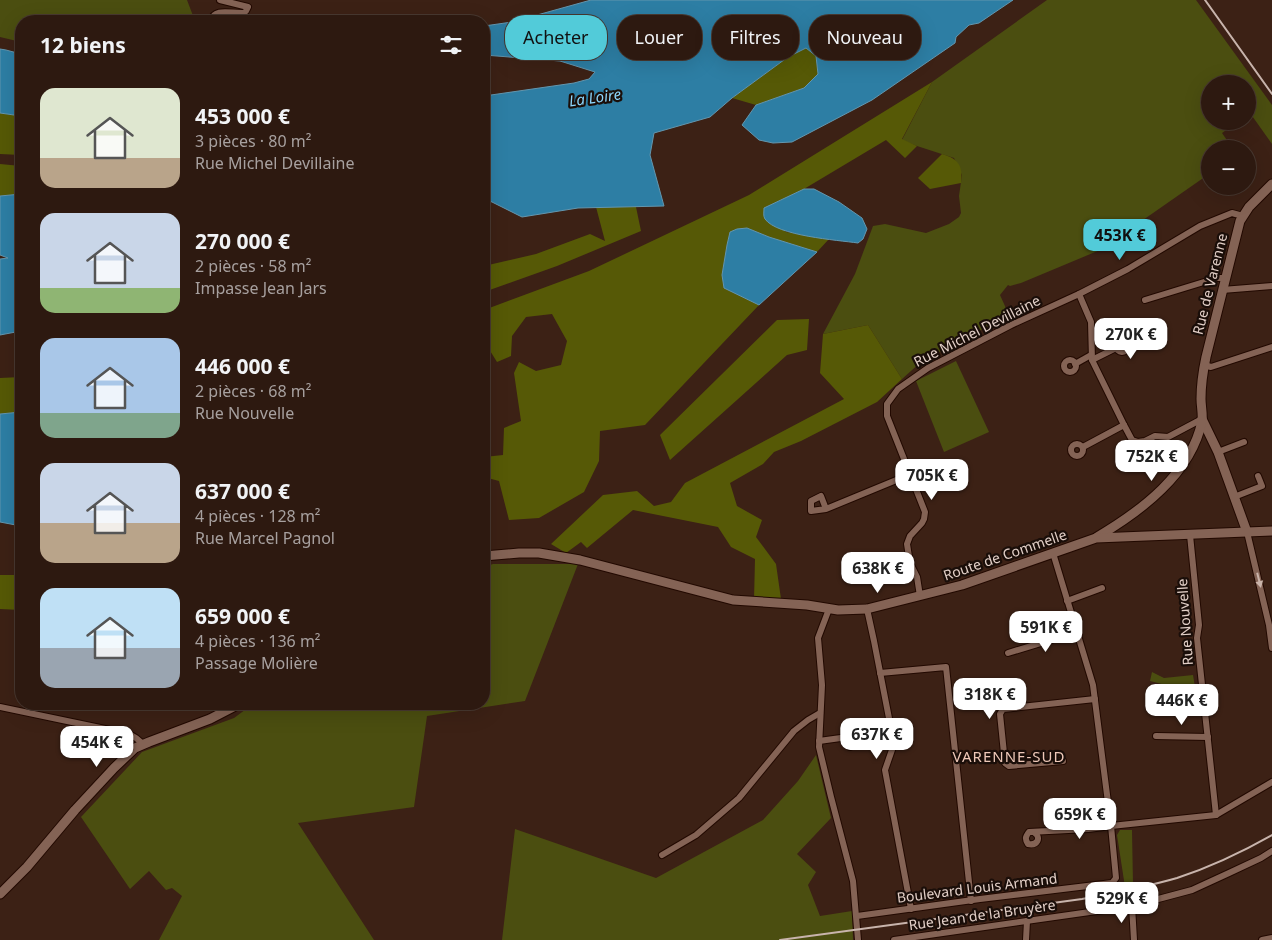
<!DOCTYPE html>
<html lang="fr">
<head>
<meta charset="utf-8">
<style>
	:root { --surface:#2d1910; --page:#39261e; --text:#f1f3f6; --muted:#a7a09f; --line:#483830; --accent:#52cbd9 }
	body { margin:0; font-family:"Noto Sans",sans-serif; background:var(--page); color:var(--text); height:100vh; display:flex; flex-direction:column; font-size:19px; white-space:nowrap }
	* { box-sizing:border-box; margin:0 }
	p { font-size:16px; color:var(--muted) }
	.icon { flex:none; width:28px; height:28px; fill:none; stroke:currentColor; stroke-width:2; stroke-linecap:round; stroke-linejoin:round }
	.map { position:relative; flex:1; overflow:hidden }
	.panel { position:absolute; left:15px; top:15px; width:475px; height:695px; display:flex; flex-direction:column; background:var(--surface); border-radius:20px; box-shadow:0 5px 20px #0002,0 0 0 1px var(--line) }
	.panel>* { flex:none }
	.hud { position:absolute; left:505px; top:15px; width:475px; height:45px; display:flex; gap:10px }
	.buttons { position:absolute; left:1201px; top:75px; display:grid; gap:10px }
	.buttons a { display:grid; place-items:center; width:55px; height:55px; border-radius:50%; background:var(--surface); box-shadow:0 5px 20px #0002,0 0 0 1px var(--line); font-size:25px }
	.price { position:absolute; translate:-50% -42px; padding:0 11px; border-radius:10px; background:#fff; color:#222; font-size:16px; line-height:32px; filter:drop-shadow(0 1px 2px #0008) }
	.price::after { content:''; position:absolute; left:50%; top:30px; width:15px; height:11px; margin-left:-8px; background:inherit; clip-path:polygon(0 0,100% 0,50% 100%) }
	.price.active { background:var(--accent); color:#111 }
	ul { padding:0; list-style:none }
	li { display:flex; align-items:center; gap:15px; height:125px; padding:0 25px }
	li span { display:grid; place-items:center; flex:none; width:140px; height:100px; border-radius:15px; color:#555 }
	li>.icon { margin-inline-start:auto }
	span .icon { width:60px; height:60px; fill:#fffc; stroke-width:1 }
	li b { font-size:21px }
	h2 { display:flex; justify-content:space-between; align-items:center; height:60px; padding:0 25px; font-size:21px }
	.pill { padding:0 18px; border-radius:20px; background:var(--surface); box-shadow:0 5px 20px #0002,0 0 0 1px var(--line); font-size:18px; line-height:45px }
	.pill.active { background:var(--accent); color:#111 }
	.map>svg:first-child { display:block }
</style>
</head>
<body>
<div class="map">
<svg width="1272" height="940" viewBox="0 0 1272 940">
	<rect width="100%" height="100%" fill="#3c2115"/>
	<g fill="#4b4e10">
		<polygon points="0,0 187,0 195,21 21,21 21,42 0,37"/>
		<polygon points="1047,0 1196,0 1272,105 1272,144 1250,113 1248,115 1248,84 1210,84 1210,121 1239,121 1222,133 1233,149 1210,149 1210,176 1209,174 1100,250 1021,283 1010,286 1008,285 1000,295 1009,315 921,362 902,379 868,325 823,334 855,274 873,226 885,224 926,233 949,224 959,217 961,213 959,196 962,175 954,158 917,146 902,140 932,82"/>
		<polygon points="956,361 989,432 944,452 916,381"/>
		<polygon points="493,564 578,564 525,701 427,716 414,807 298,823 374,940 159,940 182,896 172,888 166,890 149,871 130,889 81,817 142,752 234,718 253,704 484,704 484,567"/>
		<polygon points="1152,672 1164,678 1193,675 1196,693 1150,681"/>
		<polygon points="816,755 831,818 797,854 816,872 808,885 820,916 852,911 853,940 502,940 515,829 656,878 763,820 798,781"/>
		<polygon points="1120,830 1132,830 1133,885 1125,887 1117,835"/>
	</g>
	<g fill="#565906">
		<polygon points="806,48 816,56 818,74 804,88 756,105 732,98 788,57"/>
		<polygon points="932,82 902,139 917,146 905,158 886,140 804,189 764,208 786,232 829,239 817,252 769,237 747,228 730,232 727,245 722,275 724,288 759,305 645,425 600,431 599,461 584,492 539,518 509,520 499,481 484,477 484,457 503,455 504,428 521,421 514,373 519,362 536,371 561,365 567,341 552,314 526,317 512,336 511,356 497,362 484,341 484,310 589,271 749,195"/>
		<polygon points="0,113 21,116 21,155 0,154"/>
		<path d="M942,154C959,159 963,166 961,183L930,189L918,178Z"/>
		<polygon points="0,164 21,166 21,194 0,196"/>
		<polygon points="596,207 636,207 641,231 557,266 484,292 484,266 536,254 590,234 605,241"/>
		<polygon points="809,319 807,350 787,355 670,460 660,435 777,320"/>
		<polygon points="868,325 902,379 877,402 801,441 774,452 763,464 730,483 737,506 762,520 756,537 776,564 781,599 754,600 755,559 731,547 718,527 633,510 587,548 581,542 566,553 551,544 603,495 637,491 654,506 671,502 685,483 844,399 820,373 823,334"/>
		<polygon points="21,377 21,412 0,414 0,378"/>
		<polygon points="0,575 21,575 21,610 0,609"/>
	</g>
	<g fill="#2d7ea4" stroke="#6396ae">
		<polygon points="591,0 1013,0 979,23 969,25 956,37 955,43 872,100 792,142 773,143 759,140 742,125 756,105 804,88 818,74 816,56 806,48 788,57 732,98 710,117 654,133 650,155 664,206 578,208 522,217 492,202 484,199 484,96 574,83 589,79 595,72 560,61 484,55 484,26 512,22"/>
		<polygon points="0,49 6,50 21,54 21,116 0,113"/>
		<path d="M804,189H814L839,202L862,218L867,229L863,239L858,243C837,240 777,236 765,219C763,216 764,212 764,208Z"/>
		<polygon points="21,194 21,331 0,335 0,259 8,258 0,255 0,196"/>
		<polygon points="747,228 769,237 817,252 759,305 724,288 722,275 727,245 730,232 737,229"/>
		<polygon points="21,412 21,526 0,522 0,414"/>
	</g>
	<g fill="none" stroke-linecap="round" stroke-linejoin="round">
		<g stroke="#220901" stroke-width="8">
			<g id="minor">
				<path d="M211,21C214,7 232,14 244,13L246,11L248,7L220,0"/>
				<polyline points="1222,290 1272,286"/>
				<polyline points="1079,294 1091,322 1092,360 1124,425 1132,440 1138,442 1145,441 1155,436 1168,437 1202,419"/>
				<polyline points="1145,300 1217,278 1225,278"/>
				<circle cx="1122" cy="346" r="6"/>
				<circle cx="1070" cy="366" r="6"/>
				<polyline points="1092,360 1116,348"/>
				<polyline points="1075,364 1091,355"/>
				<polyline points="1204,365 1211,367 1272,347"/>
				<circle cx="1077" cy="450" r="6"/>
				<polyline points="1083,447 1124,425"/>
				<polyline points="1218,452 1244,442"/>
				<polyline points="1234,497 1262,486 1258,476"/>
				<polyline points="826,509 811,511 811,501 821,496 826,509 911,474"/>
				<polyline points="1247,532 1269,625 1272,648"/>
				<polyline points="1190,535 1199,625 1197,638 1216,815"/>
				<polyline points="920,596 917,577 910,563 907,544 910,536 922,523 924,519 925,512 887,416 887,404 898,389 928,368 1011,325 1079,294 1128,269 1200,226 1232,213 1243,216"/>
				<polyline points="1067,601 1102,588"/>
				<polyline points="829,609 818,638 822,685 819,747 831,797 853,881 858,940"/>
				<polyline points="867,609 874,641 894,744 885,770 911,909"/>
				<polyline points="1008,653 1077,632"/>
				<polyline points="880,673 946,667 971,901"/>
				<polyline points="0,707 129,734 136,738 143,744"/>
				<polyline points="1156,736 1208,737"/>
				<polyline points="819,741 848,737 850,747"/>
				<polyline points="1063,761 1009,766 1005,763 1000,714 1003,709 1095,699"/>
				<path d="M1034,832C1042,838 1037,846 1028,844C1025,839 1025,837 1029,832L1088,829L1111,826L1093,685L1053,553"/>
				<polyline points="662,855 696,835 739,798 794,731 808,720 820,713"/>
				<polyline points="1132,906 1134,940"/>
				<polyline points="857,916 980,899 1112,883 1116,878 1111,826 1216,815 1272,782"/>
				<polyline points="894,940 1132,906 1192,890 1229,873 1261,858 1272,851"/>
				<polyline points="1026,940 1027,921"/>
				<polyline points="1262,940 1272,938"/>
			</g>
		</g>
		<g stroke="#220901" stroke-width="11">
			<g id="tertiary">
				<polyline points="1202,419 1218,452 1247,532"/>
				<path d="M1097,537C1141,511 1191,474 1202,421C1203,414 1201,406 1201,399C1201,384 1203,371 1206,357L1240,221L1249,207L1272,184"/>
				<polyline points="484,556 519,553 539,553 580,560 733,600 807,605 838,610 867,609 962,585 1096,538 1272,531"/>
				<polyline points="0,894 27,867 75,810 114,768 135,748 149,742 210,719 239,704"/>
			</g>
		</g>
		<use href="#minor" stroke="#846355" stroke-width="6"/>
		<use href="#tertiary" stroke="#846355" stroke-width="9"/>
		<g stroke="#c8b4ac" stroke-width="2">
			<polyline points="1205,0 1272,94"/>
			<path d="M780,940L1082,899C1114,893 1146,887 1177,878C1210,867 1242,852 1272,835"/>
		</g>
	</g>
	<defs><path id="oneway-solid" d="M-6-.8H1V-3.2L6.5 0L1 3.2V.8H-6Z" transform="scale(1.25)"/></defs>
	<use fill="#cab4aa" href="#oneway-solid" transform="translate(1259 580) rotate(76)"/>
	<g text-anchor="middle" stroke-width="4.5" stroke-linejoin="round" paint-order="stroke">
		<g font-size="14" fill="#e2cfc7" stroke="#1a0e09">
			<text transform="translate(1210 284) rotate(-76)" y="5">Rue de Varenne</text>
			<text transform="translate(977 331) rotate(-27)" y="5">Rue Michel Devillaine</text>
			<text transform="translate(1005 555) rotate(-19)" y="5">Route de Commelle</text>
			<text transform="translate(1185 622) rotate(-94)" y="5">Rue Nouvelle</text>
			<text transform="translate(977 888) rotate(-7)" y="5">Boulevard Louis Armand</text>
			<text transform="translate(982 915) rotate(-8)" y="5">Rue Jean de la Bruyère</text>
		</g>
		<g font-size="15" font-style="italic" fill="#8cd5fb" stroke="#1a0e09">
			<text transform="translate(595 98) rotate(-8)" y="5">La Loire</text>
		</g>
		<g font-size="15" letter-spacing="1" fill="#eec8b8" stroke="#1a0e09">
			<text x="1009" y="762">VARENNE-SUD</text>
		</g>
	</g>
</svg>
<div class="buttons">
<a>+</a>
<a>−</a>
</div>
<b class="price active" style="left:1120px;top:261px">453K €</b>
<b class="price" style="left:1131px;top:360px">270K €</b>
<b class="price" style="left:1152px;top:482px">752K €</b>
<b class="price" style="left:932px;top:501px">705K €</b>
<b class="price" style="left:878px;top:594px">638K €</b>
<b class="price" style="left:1046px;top:653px">591K €</b>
<b class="price" style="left:990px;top:720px">318K €</b>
<b class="price" style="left:1182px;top:726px">446K €</b>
<b class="price" style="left:877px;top:760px">637K €</b>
<b class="price" style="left:97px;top:768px">454K €</b>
<b class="price" style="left:1080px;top:840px">659K €</b>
<b class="price" style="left:1122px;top:924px">529K €</b>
<div class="hud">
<a class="pill active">Acheter</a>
<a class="pill">Louer</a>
<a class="pill">Filtres</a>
<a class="pill">Nouveau</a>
</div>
<section class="panel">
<h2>12 biens<svg class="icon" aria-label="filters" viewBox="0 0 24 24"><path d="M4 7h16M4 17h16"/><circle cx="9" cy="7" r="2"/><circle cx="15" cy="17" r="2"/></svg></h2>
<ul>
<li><span style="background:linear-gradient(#dfe7d0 70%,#b9a48a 0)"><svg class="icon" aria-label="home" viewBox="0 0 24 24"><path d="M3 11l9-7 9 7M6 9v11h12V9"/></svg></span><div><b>453 000 €</b><p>3 pièces · 80 m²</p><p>Rue Michel Devillaine</p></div></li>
<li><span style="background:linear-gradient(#c9d6e8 75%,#8fb573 0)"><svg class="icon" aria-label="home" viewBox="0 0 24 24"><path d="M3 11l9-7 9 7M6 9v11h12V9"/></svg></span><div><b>270 000 €</b><p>2 pièces · 58 m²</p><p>Impasse Jean Jars</p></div></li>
<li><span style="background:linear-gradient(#a9c7e8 75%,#7fa58c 0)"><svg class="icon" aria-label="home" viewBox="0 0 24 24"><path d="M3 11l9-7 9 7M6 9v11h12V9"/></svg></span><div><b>446 000 €</b><p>2 pièces · 68 m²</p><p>Rue Nouvelle</p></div></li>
<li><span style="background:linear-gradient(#c9d6e8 60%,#b9a48a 0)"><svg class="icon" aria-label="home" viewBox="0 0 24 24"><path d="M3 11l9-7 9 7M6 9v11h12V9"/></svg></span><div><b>637 000 €</b><p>4 pièces · 128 m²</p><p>Rue Marcel Pagnol</p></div></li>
<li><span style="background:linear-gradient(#bfe0f5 60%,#9aa5b1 0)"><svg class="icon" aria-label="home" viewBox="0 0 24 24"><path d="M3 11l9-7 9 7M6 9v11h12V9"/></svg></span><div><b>659 000 €</b><p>4 pièces · 136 m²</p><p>Passage Molière</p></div></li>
</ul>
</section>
</div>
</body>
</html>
